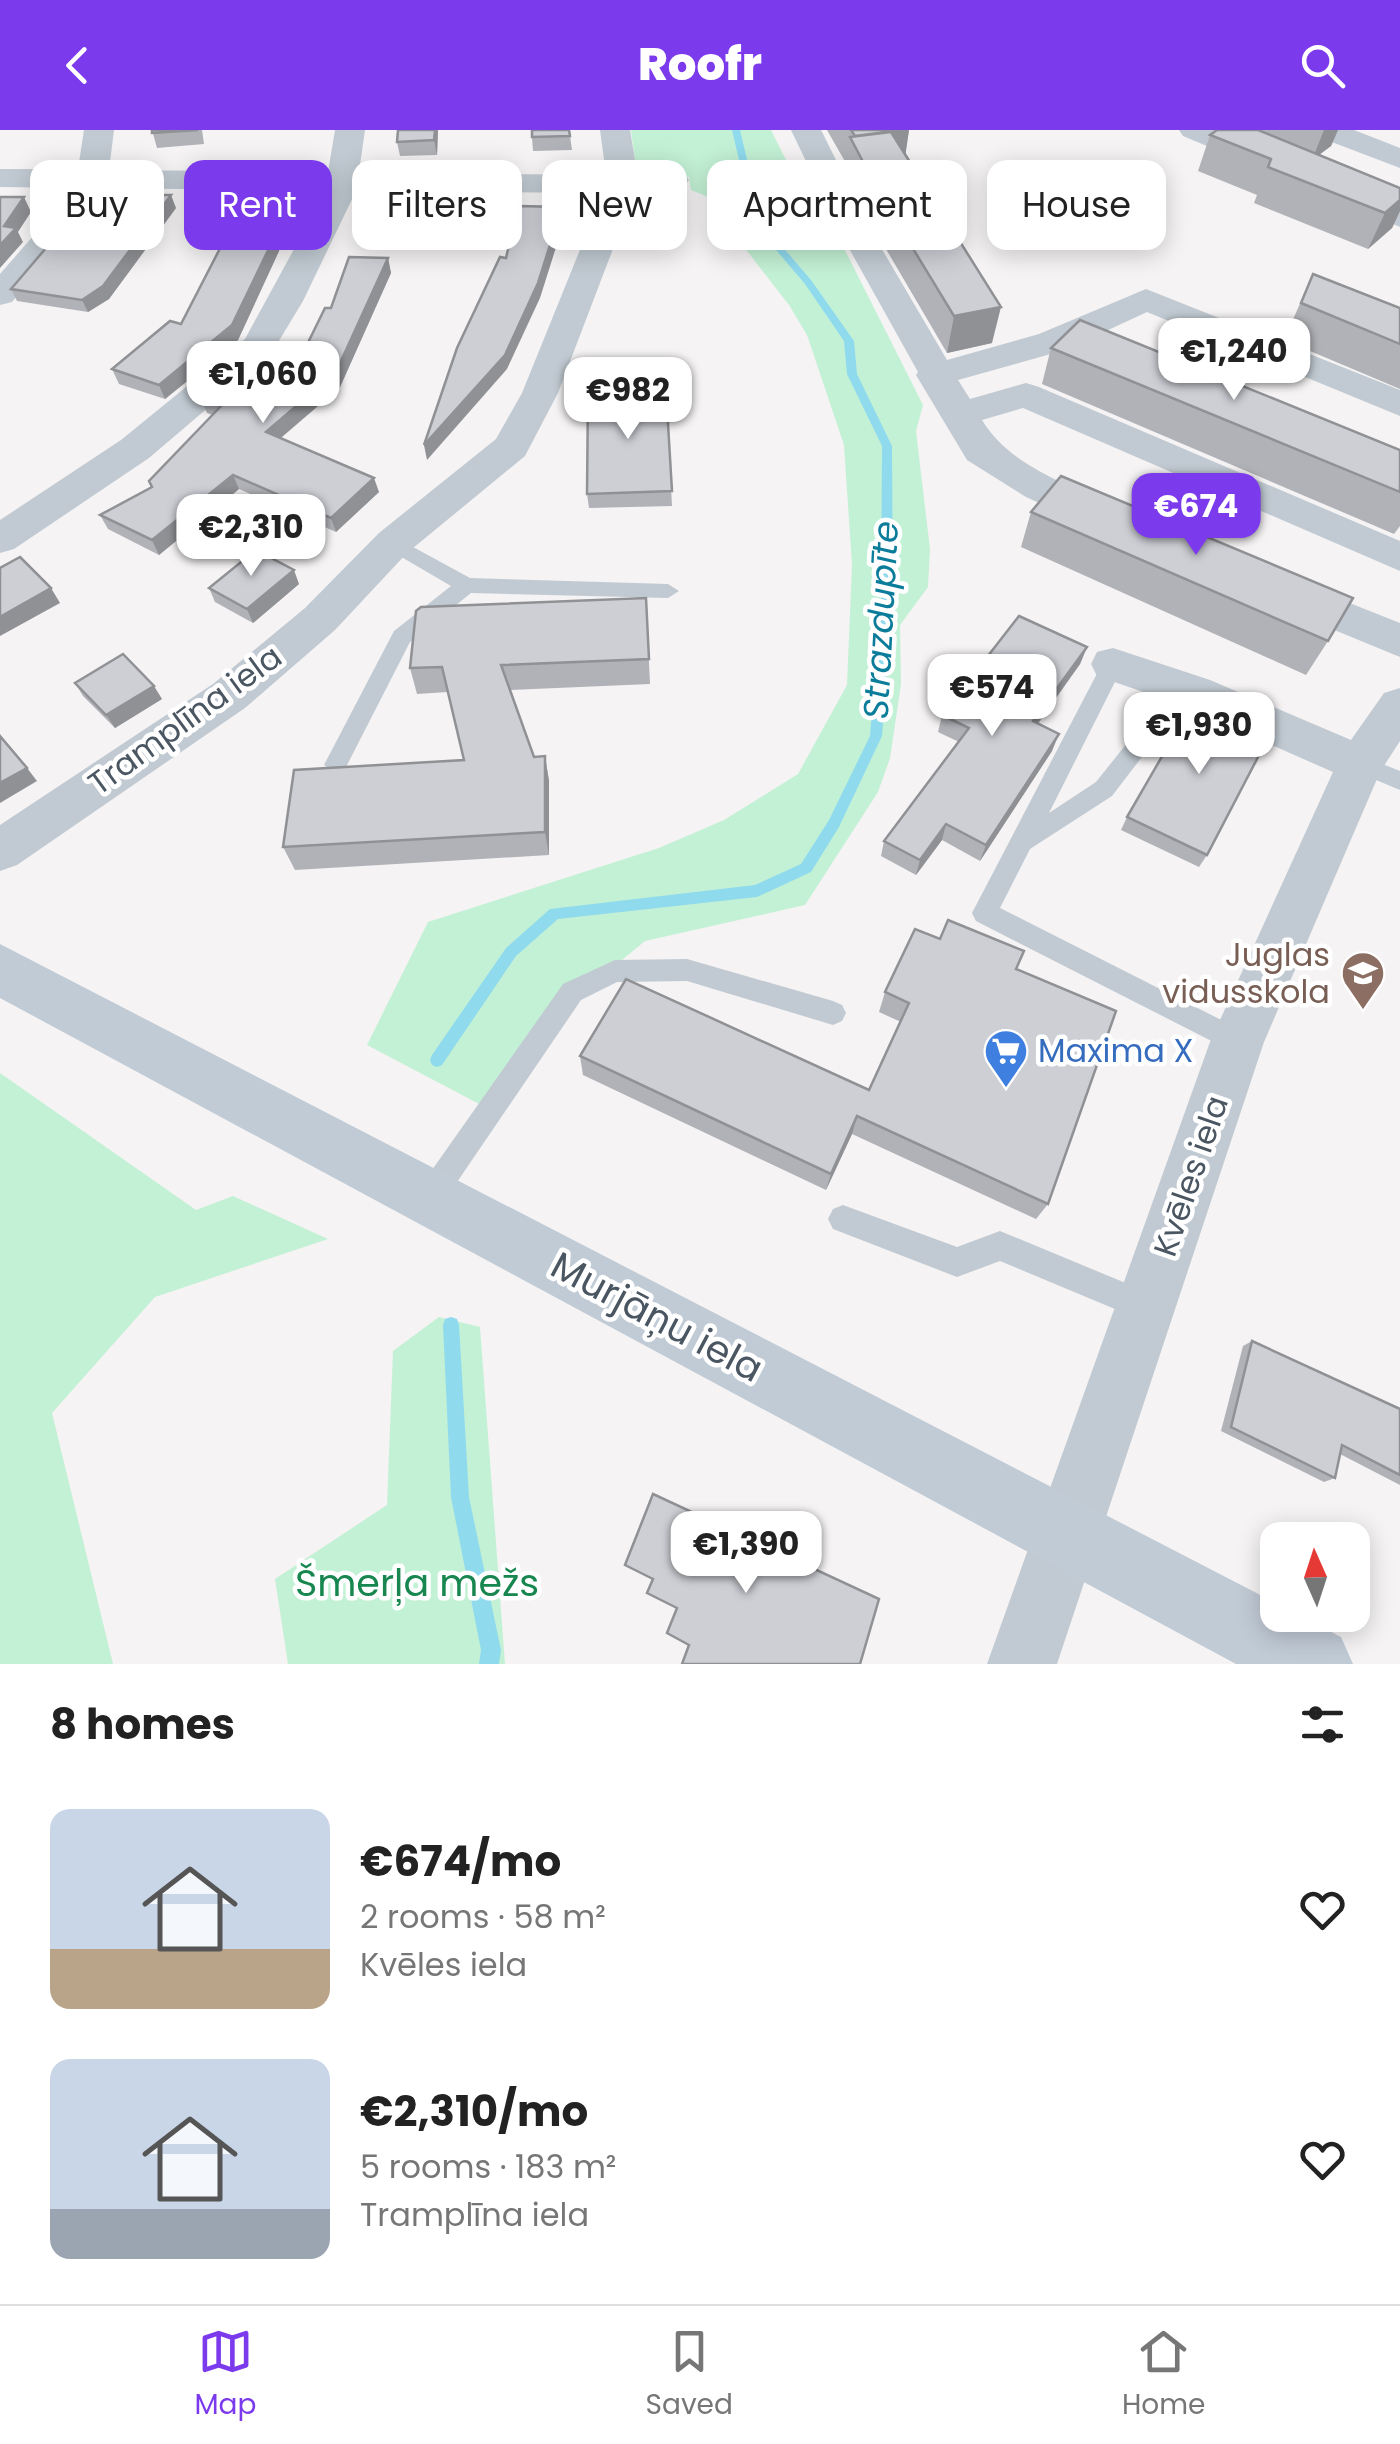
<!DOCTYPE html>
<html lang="en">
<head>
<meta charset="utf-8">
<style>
	:root { --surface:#fff; --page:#f2f2f2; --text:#222; --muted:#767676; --line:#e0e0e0; --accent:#7c3aed }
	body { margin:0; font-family:Poppins,sans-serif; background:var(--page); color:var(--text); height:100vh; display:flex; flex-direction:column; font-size:38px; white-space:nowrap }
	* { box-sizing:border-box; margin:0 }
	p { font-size:32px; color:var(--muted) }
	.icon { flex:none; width:55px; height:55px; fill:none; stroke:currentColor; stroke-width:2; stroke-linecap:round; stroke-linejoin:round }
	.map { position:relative; height:1534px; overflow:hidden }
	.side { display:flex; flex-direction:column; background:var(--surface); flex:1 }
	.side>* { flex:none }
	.top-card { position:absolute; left:30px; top:30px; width:1340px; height:90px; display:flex; gap:20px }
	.needle { width:65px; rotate:357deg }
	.buttons { position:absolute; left:1260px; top:1392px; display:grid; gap:20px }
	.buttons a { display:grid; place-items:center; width:110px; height:110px; border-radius:20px; background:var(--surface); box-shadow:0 5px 25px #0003; font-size:50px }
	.price { position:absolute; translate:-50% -85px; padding:0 22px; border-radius:20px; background:#fff; color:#222; font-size:32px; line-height:65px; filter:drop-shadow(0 2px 5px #0008) }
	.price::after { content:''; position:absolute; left:50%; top:60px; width:30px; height:22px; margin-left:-15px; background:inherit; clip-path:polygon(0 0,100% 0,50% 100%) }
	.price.current { background:var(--accent); color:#fff }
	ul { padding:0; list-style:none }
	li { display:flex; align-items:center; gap:30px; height:250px; padding:0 50px }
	li span { display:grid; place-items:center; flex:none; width:280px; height:200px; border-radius:20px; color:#555 }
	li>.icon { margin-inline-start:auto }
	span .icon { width:120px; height:120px; fill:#fffc; stroke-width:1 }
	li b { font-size:42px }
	h2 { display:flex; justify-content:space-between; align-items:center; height:120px; padding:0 50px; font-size:42px }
	.tag { padding:0 35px; border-radius:20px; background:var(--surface); box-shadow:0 5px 25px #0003; font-size:35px; line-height:90px }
	.tag.current { background:var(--accent); color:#fff }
	header { display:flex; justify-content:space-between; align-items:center; height:130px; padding:0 50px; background:var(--accent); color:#fff; font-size:45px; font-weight:800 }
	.dock { display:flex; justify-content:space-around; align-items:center; height:140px; border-top:2px solid var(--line); background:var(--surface); font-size:28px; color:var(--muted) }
	.dock a { display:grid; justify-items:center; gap:5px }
	.dock .current { color:var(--accent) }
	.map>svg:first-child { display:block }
</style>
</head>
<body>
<header><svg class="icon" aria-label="back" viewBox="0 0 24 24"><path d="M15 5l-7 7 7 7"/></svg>Roofr<svg class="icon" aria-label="search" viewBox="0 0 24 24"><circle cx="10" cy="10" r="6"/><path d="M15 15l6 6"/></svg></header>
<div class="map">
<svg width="1400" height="1534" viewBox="0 0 1400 1534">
	<rect width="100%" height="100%" fill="#f5f3f3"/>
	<g fill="#c3f1d5">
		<polygon points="631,0 771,0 793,44 811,53 923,275 916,301 930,419 928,457 900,495 901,554 890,628 878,662 805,775 645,811 565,877 483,976 367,915 428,792 659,718 724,690 798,644 847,555 852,435 844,315 807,205 789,175 744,117 723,73 691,60 689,47 637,46"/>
		<polygon points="0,943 196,1080 233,1066 328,1109 155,1167 52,1283 113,1534 0,1534"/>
		<polygon points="439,1187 480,1197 505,1534 288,1534 275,1449 387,1375 393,1221"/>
	</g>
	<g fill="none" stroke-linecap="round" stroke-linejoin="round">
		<g fill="#90daee" fill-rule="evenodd">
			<polygon points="732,0 740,0 762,93 811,150 854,211 857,244 892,316 893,470 882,606 839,697 811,742 757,767 558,789 516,826 442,935 437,937 432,935 430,930 432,925 506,818 550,779 755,755 801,734 829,690 870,606 881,470 882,316 847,244 844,211 805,154 754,94"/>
			<polygon points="451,1187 457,1189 459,1195 469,1367 501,1520 499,1534 479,1534 481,1520 451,1367 443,1195 445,1189"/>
		</g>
		<g fill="#c1cad2" fill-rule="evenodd">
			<polygon points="393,406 470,448 668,454 679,461 668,468 471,463 410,512 344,641 336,644 324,635 394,501 451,456 386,418 383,413"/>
			<polygon points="1113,526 1124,534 1049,683 1096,652 1175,553 1191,553 1194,559 1112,666 1030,719 1000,778 1247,903 1250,912 1247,921 1237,924 976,791 972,783 1102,534"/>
			<polygon points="1360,625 1400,641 1400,660 1352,640 1348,634"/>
			<polygon points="687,829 833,871 842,875 846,883 842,891 833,895 687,851 617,852 581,870 440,1077 430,1081 420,1077 416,1067 420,1057 563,854 615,830"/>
			<polygon points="843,1075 957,1117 1000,1101 1157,1166 1161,1177 1157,1188 1146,1192 1000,1131 957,1147 833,1099 828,1089 833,1079"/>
		</g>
		<g fill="#c1cad2" fill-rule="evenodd">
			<polygon points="84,0 114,0 109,40 328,42 335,0 365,0 359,42 590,45 606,44 600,0 630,0 637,42 684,43 689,50 684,57 635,61 558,263 525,326 407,423 335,500 245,578 17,735 0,741 0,695 213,554 305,478 379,403 496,309 522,263 603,63 356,61 303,171 271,224 149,328 14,419 0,423 0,390 121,310 245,209 324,64 325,61 107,58 12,172 0,175 0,144 75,58 0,57 0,39 78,39"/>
			<path d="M791,0H821L873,104L947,230L1039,204L1146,159L1400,260V286L1147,182L1065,220L958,250L970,269L1026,253L1039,257L1400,411V441L1023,278L982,290C1010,337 1073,357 1122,378L1128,388L1122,398L1108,402L1094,398L1026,367L967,330L916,245L918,242L841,104Z"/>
			<polygon points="1179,0 1221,0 1321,38 1349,55 1400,76 1400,97 1183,6"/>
			<polygon points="1312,0 1354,0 1400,18 1400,38 1316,6"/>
			<polygon points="1279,445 1400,493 1400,527 1264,471 1258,460 1264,449"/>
			<polygon points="1113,518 1210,550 1351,610 1384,563 1400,558 1400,611 1380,642 1264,912 1057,1534 987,1534 1210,912 1333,642 1178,574 1097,546 1091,534 1097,522"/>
		</g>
		<polygon fill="#c1cbd6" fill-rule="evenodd" points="0,814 1278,1474 1278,1485 1299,1485 1341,1507 1353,1534 1236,1534 0,868"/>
	</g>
	<g fill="#b0b2b7">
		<polygon points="152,0 202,0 204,14 157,18"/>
		<polygon points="398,0 438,0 437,25 400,26 397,12"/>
		<polygon points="827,0 909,0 905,24 992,213 947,223 876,102 846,43 847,35"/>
		<polygon points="1217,0 1338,0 1331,16 1319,25 1400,58 1400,81 1392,98 1368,119 1254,73 1257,65 1198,41 1210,5"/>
		<polygon points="570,6 572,20 533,21 532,7"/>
		<polygon points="176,78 109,169 88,182 17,171 11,159"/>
		<polygon points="291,84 279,121 238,210 165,269 119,254 112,239 181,194"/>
		<polygon points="388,128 391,143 340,257 281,308 379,362 336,402 239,359 159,425 108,399 100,385 152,357 213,285 207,283 201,269 299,231 331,178"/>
		<polygon points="1313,144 1400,178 1400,259 1284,210"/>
		<polygon points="1051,218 1400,320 1400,396 1394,404 1042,254"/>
		<polygon points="666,260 672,376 589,378 587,364"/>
		<polygon points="1031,382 1328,511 1306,545 1021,417"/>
		<polygon points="299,454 253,493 215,472 209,458"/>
		<polygon points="646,468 650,554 510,560 534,627 545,626 549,651 549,725 295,740 283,717 464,630 448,562 417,564 410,538"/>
		<polygon points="1087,517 1080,534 1038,594 1052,621 980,731 942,710 916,745 881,726 884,711 959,612 938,602 942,585"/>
		<polygon points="75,553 162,569 115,598 83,566"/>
		<polygon points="1127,687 1207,725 1199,737 1121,700"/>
		<polygon points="1016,839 1048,1074 1036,1089 852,1004 826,1060 583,945 580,926 869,960 901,892 879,882 885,862"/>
		<polygon points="1252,1211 1400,1279 1400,1355 1340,1324 1335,1348 1324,1352 1221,1301 1243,1216"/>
	</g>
	<g fill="#909195">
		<polygon points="435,0 438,0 437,25 434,10"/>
		<polygon points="902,0 909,0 904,35 855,6"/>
		<polygon points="1324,0 1338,0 1331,16 1312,30"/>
		<polygon points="171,65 176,78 109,169 88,182 82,170"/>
		<polygon points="24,67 31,82 18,102 23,112 0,138 0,115 4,96"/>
		<polygon points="286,69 291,84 279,121 238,210 165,269 159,255"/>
		<polygon points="1400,70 1400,81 1392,98 1368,119 1385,83"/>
		<polygon points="562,77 564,92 540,168 507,239 427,330 424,315"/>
		<polygon points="388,128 391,143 340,257 271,316 266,302"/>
		<polygon points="1001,177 992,213 947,223 954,186"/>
		<polygon points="233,345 239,359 159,425 152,410"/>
		<polygon points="374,348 379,362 336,402 331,388"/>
		<polygon points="294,440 299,454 253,493 247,479"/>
		<polygon points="51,458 60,473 0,506 0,487"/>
		<polygon points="1087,517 1080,534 1027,608 1033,591"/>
		<polygon points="154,556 162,569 115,598 106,585"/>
		<polygon points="1059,604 1052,621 980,731 986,715"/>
		<polygon points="545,626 549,651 549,725 545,702"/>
		<polygon points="27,638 37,651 0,673 0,653"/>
		<polygon points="946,694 942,710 916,745 920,730"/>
		<polygon points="857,986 852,1004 826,1060 831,1044"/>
	</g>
	<g fill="#cdcfd5" stroke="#909195" stroke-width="2.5">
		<polygon points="152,0 198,0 152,3"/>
		<polygon points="398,0 435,0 434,10 397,12"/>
		<polygon points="532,0 569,0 570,6 532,7"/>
		<polygon points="851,0 902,0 855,6"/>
		<polygon points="1217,0 1258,0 1400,58 1400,70 1385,83 1268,37 1271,29 1210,5"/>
		<polygon points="891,2 1001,177 954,186 881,66 850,7"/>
		<polygon points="117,65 171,65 103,156 82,170 11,159 58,104 92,107"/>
		<polygon points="0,67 24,67 4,96 16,98 0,115"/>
		<polygon points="246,68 286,69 275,106 232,195 159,255 112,239 170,191 181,194"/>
		<polygon points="518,76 562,77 538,153 505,225 424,315 457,218 500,127 506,128"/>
		<polygon points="349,127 388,128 336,242 266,302 374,348 331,388 233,345 152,410 100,385 152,357 149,351 222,275 201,269 260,219 299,231 325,178 331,178"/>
		<polygon points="1313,144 1400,178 1400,214 1301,173"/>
		<polygon points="1080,190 1400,320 1400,362 1051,218"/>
		<polygon points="666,260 672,361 587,364 588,262"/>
		<polygon points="1061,346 1353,468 1328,511 1031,382"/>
		<polygon points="256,420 294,440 247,479 209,458"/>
		<polygon points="20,427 51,458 0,487 0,438"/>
		<polygon points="646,468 649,529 501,535 534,627 545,626 545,702 283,717 294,640 464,630 442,537 410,538 416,481 421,477"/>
		<polygon points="1019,486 1087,517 1033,591 1059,604 986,715 946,694 920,730 884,711 969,598 942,585"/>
		<polygon points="123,524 154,556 106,585 75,553"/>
		<polygon points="1194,571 1270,604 1207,725 1127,687"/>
		<polygon points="0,606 27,638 0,653"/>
		<polygon points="948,790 1024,821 1016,839 1116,881 1048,1074 857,986 831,1044 580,926 626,849 869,960 909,873 885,862 915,799 940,809"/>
		<polygon points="1252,1211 1400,1279 1400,1345 1342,1315 1335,1348 1231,1297"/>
		<polygon points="653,1364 879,1469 860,1534 682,1534 689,1515 667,1503 677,1478 647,1463 653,1449 625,1435"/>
	</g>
	<defs>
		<g id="school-pin" transform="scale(2.25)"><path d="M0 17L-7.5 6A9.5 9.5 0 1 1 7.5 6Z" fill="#8d6e63" stroke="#fff"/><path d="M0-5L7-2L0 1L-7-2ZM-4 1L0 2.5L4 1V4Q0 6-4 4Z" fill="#fff"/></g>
		<g id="supermarket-pin" transform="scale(2.25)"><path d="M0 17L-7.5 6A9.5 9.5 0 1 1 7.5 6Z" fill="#3f7fe0" stroke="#fff"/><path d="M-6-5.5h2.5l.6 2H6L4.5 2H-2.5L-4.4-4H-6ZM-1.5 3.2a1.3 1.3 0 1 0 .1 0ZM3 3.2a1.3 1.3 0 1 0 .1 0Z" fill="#fff"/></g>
	</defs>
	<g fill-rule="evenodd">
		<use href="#school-pin" x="1363" y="843"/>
		<use href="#supermarket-pin" x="1006" y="921"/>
	</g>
	<g text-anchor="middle" stroke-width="9" stroke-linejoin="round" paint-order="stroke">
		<g font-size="32" fill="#4a5661" stroke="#fff">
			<text transform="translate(185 590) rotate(-36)" y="11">Tramplīna iela</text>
			<text transform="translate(1191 1046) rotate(-71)" y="11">Kvēles iela</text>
		</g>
		<g font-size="32" fill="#785e54" stroke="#fff" text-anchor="end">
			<text x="1330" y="836">Juglas<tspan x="1330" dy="37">vidusskola</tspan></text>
		</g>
		<g font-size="32" fill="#366cbe" stroke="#fff" text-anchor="start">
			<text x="1038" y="932">Maxima X</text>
		</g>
		<g font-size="35" font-style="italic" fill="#0c7c9b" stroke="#fff">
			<text transform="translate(881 490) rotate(-87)" y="12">Strazdupīte</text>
		</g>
		<g font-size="38" fill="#4a5661" stroke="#fff">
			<text transform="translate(657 1187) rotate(28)" y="13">Murjāņu iela</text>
		</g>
		<g font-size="38" fill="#17864f" stroke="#fff">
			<text x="417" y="1466">Šmerļa mežs</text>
		</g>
	</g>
</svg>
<div class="buttons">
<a><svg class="needle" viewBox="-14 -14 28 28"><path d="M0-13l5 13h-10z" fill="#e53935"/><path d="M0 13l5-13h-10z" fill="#767676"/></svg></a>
</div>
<b class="price" style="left:1234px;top:273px">€1,240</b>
<b class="price" style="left:263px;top:296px">€1,060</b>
<b class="price" style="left:628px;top:312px">€982</b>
<b class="price current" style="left:1196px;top:428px">€674</b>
<b class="price" style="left:251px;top:449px">€2,310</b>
<b class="price" style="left:992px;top:609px">€574</b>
<b class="price" style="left:1199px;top:647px">€1,930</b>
<b class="price" style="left:746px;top:1466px">€1,390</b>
<div class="top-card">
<a class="tag">Buy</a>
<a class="tag current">Rent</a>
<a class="tag">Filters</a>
<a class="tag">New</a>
<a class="tag">Apartment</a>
<a class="tag">House</a>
</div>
</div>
<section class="side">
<h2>8 homes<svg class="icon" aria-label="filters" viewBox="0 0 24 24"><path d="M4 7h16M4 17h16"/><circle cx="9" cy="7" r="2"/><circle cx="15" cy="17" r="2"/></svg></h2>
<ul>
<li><span style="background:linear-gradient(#c9d6e8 70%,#b9a48a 0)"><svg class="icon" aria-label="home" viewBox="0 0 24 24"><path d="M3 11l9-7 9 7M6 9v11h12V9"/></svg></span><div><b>€674/mo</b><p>2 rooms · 58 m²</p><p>Kvēles iela</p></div><svg class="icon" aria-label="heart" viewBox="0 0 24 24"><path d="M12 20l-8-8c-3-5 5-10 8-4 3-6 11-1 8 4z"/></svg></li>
<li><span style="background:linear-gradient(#c9d6e8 75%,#9aa5b1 0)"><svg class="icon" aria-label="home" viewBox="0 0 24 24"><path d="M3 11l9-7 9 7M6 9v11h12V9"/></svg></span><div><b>€2,310/mo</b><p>5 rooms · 183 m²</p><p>Tramplīna iela</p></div><svg class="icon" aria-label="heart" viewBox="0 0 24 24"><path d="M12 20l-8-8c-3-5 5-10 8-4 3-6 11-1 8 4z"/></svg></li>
</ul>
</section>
<nav class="dock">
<a class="current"><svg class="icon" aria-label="map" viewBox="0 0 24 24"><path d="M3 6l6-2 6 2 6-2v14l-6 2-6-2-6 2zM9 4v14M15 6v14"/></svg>Map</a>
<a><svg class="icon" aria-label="saved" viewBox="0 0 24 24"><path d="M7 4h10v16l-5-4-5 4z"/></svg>Saved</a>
<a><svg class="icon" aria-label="home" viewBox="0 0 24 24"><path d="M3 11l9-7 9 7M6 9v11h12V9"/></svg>Home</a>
</nav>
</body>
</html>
